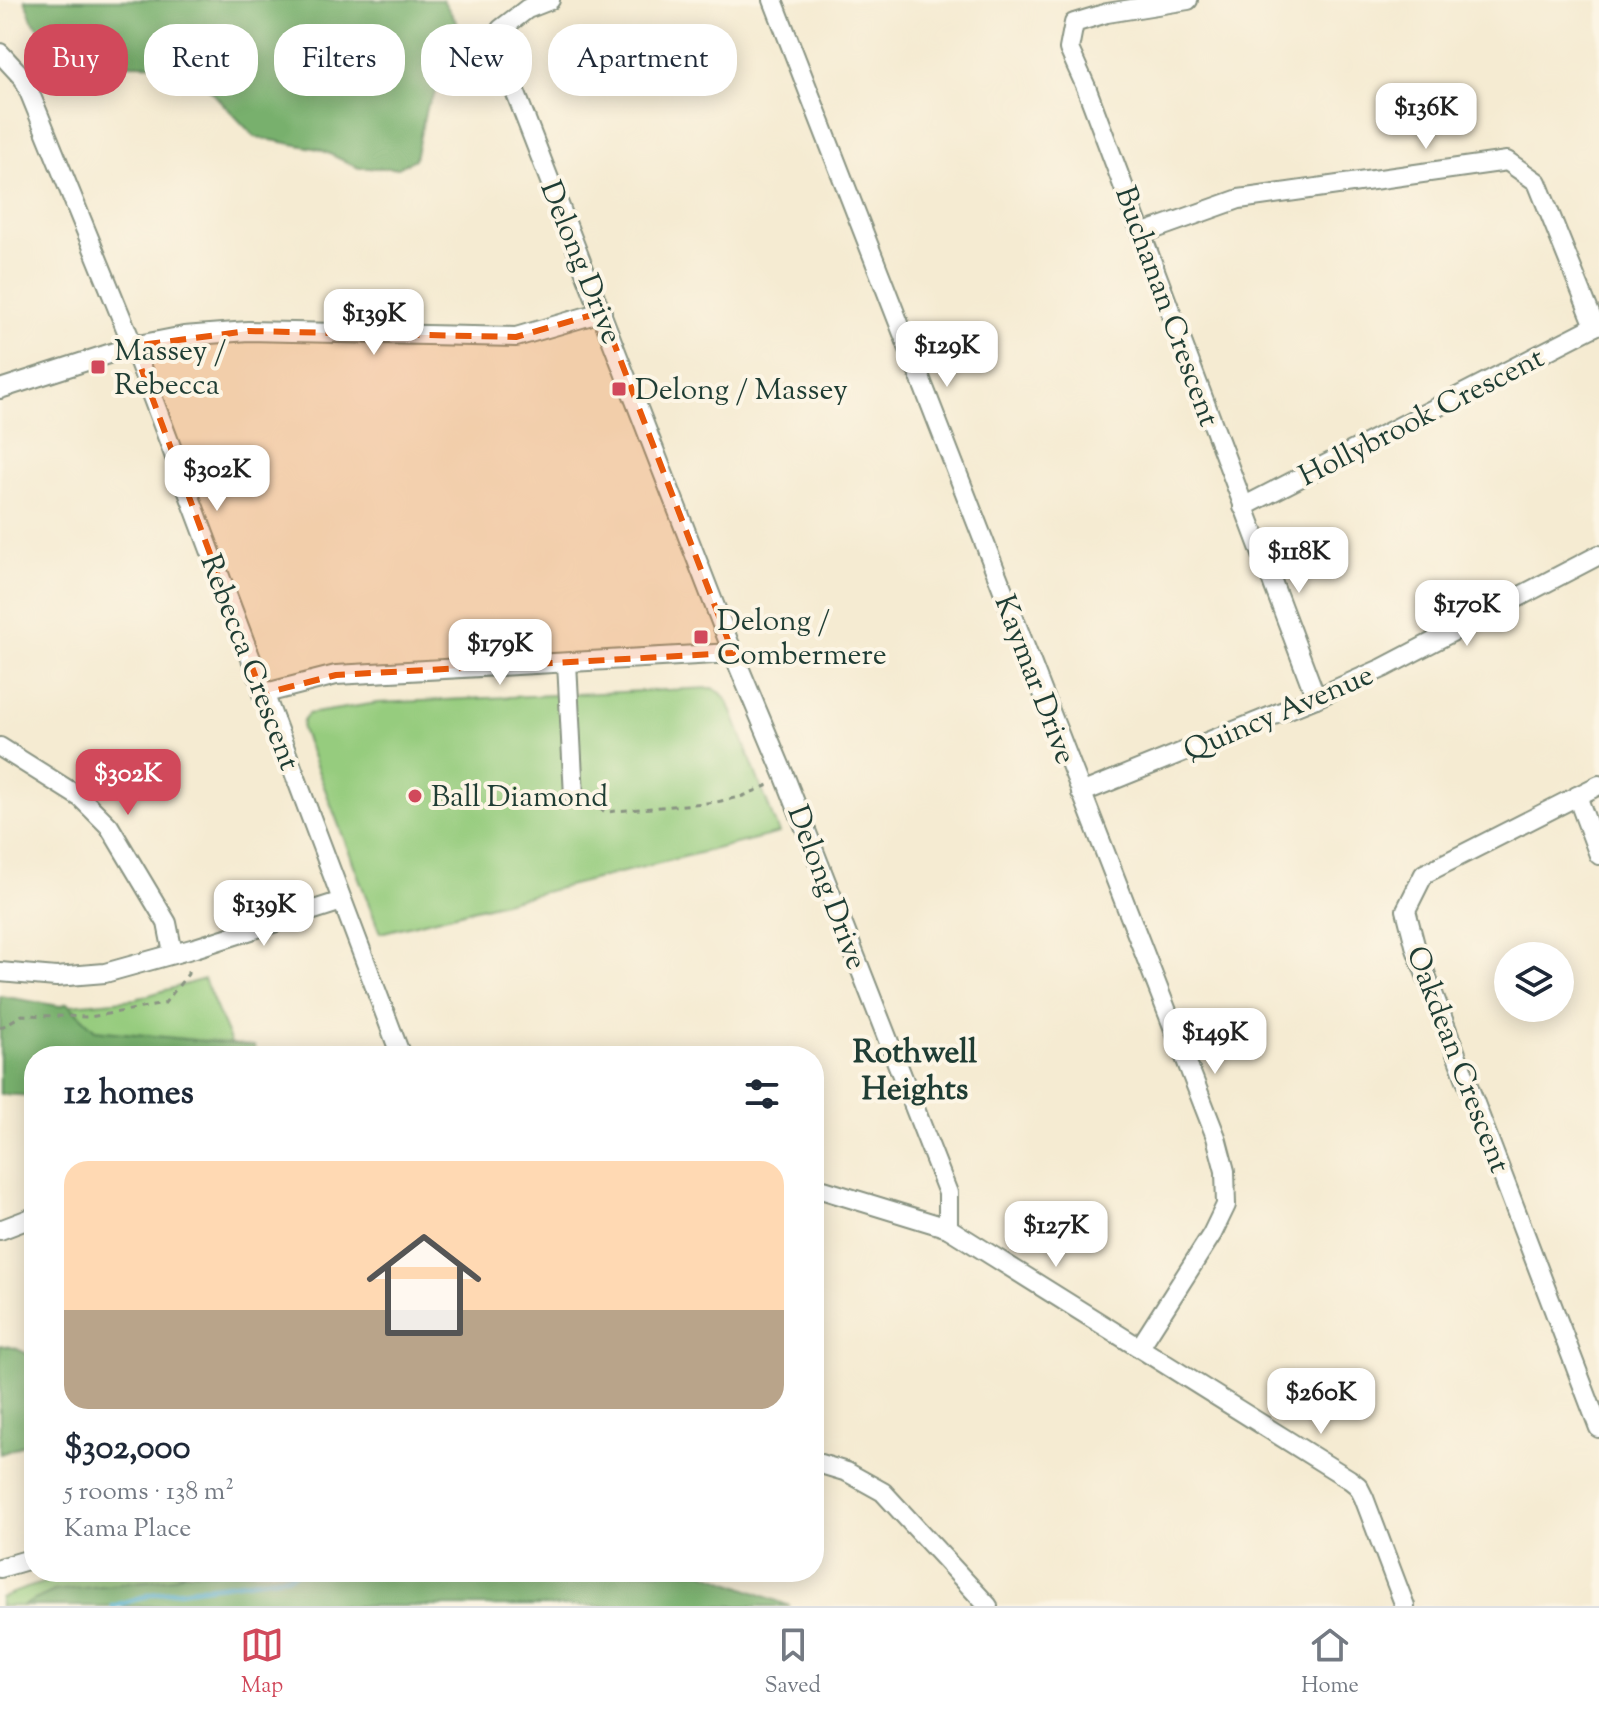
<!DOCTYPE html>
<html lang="en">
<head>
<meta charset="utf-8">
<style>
	:root { --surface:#fff; --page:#f6f6f7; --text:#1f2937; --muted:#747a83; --line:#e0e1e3; --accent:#d1495b }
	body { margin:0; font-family:"Sorts Mill Goudy",serif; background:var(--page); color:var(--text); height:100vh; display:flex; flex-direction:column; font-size:30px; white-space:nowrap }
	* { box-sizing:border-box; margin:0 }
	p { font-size:26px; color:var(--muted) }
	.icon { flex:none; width:44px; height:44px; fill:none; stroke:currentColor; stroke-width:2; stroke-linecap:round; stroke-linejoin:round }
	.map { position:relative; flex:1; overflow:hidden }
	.panel { position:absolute; left:24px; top:1046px; width:800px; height:536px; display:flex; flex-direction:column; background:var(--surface); border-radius:32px; box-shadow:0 4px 20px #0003 }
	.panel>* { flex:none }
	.top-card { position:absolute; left:24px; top:24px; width:800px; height:72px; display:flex; gap:16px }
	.fabs { position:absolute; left:1494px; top:942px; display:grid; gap:16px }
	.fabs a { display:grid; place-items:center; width:80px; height:80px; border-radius:50%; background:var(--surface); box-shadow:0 4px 20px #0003; font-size:40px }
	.price { position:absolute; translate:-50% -68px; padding:0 18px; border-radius:16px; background:#fff; color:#222; font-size:26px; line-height:52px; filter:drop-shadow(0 2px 4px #0008) }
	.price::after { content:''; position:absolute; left:50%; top:48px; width:24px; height:18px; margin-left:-12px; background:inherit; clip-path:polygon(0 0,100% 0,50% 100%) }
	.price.on { background:var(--accent); color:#fff }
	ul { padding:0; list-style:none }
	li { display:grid; align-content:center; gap:16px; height:424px; padding:0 40px }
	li+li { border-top:2px solid var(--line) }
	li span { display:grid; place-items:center; height:248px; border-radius:24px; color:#555 }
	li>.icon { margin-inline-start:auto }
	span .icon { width:144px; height:144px; fill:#fffc; stroke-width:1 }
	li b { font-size:34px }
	h2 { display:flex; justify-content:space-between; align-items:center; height:96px; padding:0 40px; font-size:34px }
	.chip { padding:0 28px; border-radius:32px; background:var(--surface); box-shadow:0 4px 20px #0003; font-size:28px; line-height:72px }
	.chip.on { background:var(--accent); color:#fff }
	.tab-bar { display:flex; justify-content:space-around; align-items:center; height:112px; border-top:2px solid var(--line); background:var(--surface); font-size:22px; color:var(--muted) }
	.tab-bar a { display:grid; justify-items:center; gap:4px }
	.tab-bar .on { color:var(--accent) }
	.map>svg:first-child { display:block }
</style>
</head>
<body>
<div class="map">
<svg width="1599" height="1606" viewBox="0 0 1599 1606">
	<rect width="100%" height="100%" fill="#fcf5e5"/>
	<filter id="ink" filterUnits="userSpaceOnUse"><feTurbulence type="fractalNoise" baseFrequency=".0125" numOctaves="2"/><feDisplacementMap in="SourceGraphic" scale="16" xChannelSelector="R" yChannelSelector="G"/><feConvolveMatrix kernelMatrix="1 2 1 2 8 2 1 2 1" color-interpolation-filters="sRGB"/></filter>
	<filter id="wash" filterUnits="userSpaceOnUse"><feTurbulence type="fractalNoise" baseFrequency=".006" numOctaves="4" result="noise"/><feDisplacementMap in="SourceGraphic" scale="32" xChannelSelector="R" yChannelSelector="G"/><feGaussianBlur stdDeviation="1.8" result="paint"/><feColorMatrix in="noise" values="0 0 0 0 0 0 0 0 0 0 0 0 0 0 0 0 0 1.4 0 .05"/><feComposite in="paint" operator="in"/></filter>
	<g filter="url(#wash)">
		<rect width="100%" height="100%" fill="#f5ebd2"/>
		<g fill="#96cc7e" stroke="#5a8459" stroke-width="2">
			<polygon points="712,688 721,693 728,702 779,833 380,933 302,729 303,720 308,714 377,703"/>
			<polygon points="204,979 236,1055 34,1056 61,1006 135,999"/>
			<path d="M87,1572H433L428,1606H0V1598C29,1586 57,1578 87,1572Z"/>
		</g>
		<g fill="#78b06d" stroke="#4c7650" stroke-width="2">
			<polygon points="25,0 443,0 463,33 458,58 426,108 415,159 398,168 359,168 319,149 255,137 186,65 71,63 32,20"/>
			<polygon points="0,996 60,1006 67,1003 95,1030 254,1046 259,1056 34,1056 34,1096 0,1094"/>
			<path d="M0,1345L15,1348L34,1357V1430C29,1445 14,1449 0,1454Z"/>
			<polygon points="185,1572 703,1572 790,1606 22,1606 54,1591 173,1578"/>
		</g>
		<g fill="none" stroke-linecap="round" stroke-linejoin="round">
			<polyline stroke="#50aecf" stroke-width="5" points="113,1606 153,1594 289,1576 296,1572"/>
		</g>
	</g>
	<g filter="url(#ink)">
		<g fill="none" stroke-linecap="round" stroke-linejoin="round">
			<g stroke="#8a9483" stroke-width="22">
				<g id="minor">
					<polyline points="550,0 527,9 501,29 506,68 733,653 785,777 948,1193 948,1228"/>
					<polyline points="773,0 1216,1137 1225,1171 1226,1205 1212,1234 1140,1347"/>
					<polyline points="1188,0 1107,13 1074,23 1069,49 1086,87 1316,698"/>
					<polyline points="0,53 24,79 133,346 401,1056"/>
					<polyline points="1141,234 1239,199 1507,161 1537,182 1595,326"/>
					<polyline points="0,389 133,346 184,336 248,331 516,337 602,312"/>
					<polyline points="1243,507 1599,324"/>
					<polyline points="567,663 574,796"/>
					<polyline points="262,694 336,675 733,653"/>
					<polyline points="0,747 81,798 109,826 167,923 173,953"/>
					<polyline points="1599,785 1424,874 1406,910 1416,949 1599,1428"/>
					<polyline points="1081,793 1316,698 1383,668 1599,555"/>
					<polyline points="1577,796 1599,855"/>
					<polyline points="0,972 56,977 105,973 195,948 342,901"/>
					<polyline points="814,1187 948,1228 1349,1479 1358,1486 1364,1498 1405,1606"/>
					<polyline points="0,1230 34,1217"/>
					<polyline points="814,1462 847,1472 883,1492 988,1606"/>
					<polyline points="0,1568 34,1558"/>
				</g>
			</g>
			<g stroke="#8a9483" stroke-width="3" stroke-dasharray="6 6" stroke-linecap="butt">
				<polyline points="588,803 606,812 717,802 743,796 771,784"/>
				<polyline points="0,1028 22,1015 90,1017 164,1004 188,974 188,969"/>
			</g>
			<use href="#minor" stroke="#fff" stroke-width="18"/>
		</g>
	</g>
	<path fill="#e8590c" fill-opacity="0.2" stroke="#e8590c" stroke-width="6" stroke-dasharray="16 10" stroke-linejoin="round" d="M602,312L733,653L336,675L262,694L133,346L248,331L516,337Z"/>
	<g fill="#d1495b" stroke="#fcf5e5" stroke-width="3">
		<rect x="90" y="359" width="16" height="16" rx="4"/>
		<rect x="611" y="381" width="16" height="16" rx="4"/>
		<rect x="693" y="629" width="16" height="16" rx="4"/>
		<circle cx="415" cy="796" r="8"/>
	</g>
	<g text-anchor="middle" stroke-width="8" stroke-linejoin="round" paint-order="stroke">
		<g font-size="30" fill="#1f3d34" stroke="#fcf5e5">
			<text transform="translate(582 262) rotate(68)" y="10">Delong Drive</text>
			<text transform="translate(1168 306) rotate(70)" y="10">Buchanan Crescent</text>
			<text transform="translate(1421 416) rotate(-27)" y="10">Hollybrook Crescent</text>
			<text transform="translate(251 662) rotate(69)" y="10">Rebecca Crescent</text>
			<text transform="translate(1036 679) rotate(69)" y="10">Kaymar Drive</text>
			<text transform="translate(1278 712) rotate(-23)" y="10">Quincy Avenue</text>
			<text transform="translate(828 887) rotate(69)" y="10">Delong Drive</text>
			<text transform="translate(1459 1059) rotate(69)" y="10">Oakdean Crescent</text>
		</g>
		<g font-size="30" fill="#1f3d34" stroke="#fcf5e5" text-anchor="start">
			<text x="114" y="360">Massey /<tspan x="114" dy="34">Rebecca</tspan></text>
			<text x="635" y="399">Delong / Massey</text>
			<text x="717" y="630">Delong /<tspan x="717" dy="34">Combermere</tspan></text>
			<text x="431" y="806">Ball Diamond</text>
		</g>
		<g font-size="32" font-weight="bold" fill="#1f3d34" stroke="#fcf5e5">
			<text x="915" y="1062">Rothwell<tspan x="915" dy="37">Heights</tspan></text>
		</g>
	</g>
</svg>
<div class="fabs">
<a><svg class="icon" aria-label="layers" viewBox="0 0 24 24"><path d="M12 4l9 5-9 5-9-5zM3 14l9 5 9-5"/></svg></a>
</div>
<b class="price" style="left:1426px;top:151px">$136K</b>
<b class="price" style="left:374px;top:357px">$139K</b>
<b class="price" style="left:947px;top:389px">$129K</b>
<b class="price" style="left:217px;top:513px">$302K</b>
<b class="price" style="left:1299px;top:595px">$118K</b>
<b class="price" style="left:1467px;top:648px">$170K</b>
<b class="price" style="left:500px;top:687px">$179K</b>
<b class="price on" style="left:128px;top:817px">$302K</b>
<b class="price" style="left:264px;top:948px">$139K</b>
<b class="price" style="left:1215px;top:1076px">$149K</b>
<b class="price" style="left:1056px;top:1269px">$127K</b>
<b class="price" style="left:1321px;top:1436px">$260K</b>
<div class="top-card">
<a class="chip on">Buy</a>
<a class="chip">Rent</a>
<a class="chip">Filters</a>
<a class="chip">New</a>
<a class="chip">Apartment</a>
</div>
<section class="panel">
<h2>12 homes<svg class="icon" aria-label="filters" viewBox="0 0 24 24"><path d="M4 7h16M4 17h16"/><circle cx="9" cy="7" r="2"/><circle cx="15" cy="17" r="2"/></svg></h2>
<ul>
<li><span style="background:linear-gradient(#ffd9b3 60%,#b9a48a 0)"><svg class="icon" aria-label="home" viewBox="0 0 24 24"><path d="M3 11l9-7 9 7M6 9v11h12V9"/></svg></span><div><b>$302,000</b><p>5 rooms · 138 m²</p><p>Kama Place</p></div></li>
</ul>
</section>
</div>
<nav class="tab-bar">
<a class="on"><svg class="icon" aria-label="map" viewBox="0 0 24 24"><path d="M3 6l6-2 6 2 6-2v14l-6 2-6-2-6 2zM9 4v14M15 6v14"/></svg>Map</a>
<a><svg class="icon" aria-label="saved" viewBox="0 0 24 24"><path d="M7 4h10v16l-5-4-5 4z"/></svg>Saved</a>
<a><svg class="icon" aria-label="home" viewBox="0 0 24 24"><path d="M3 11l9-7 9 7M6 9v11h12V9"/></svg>Home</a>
</nav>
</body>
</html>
